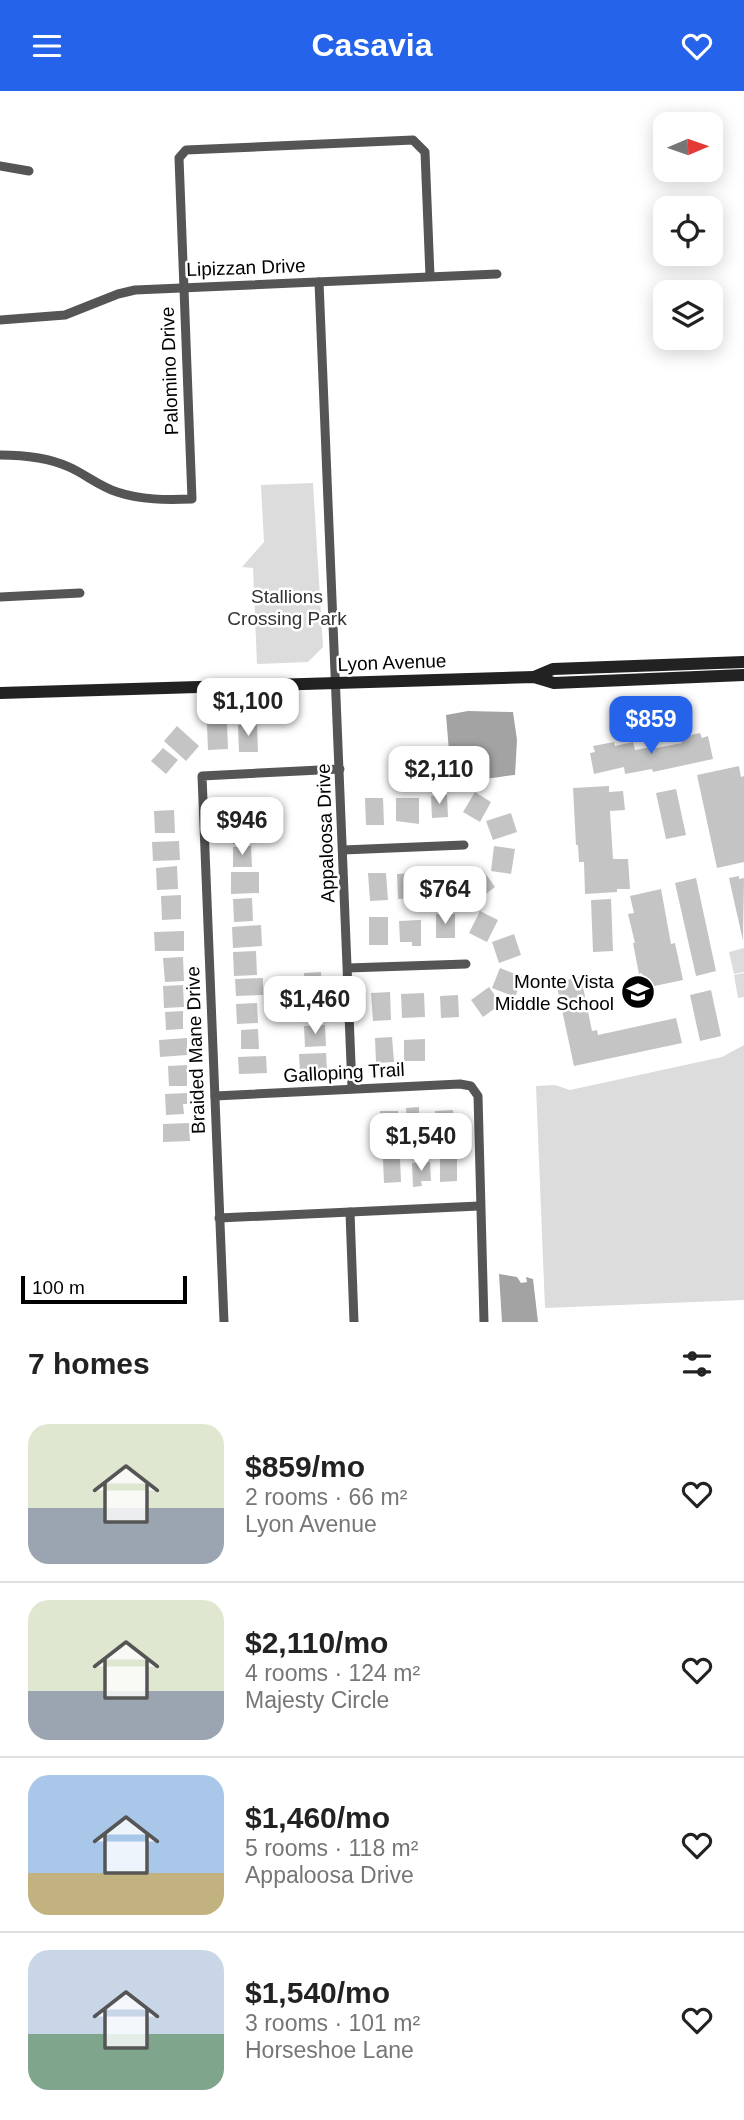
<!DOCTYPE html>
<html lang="en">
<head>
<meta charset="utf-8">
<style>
	:root { --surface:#fff; --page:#f2f2f2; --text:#222; --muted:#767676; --line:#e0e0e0; --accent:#2563eb }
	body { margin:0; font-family:Arial,sans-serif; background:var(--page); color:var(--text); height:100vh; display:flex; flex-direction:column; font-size:26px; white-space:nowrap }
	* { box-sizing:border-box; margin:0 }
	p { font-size:23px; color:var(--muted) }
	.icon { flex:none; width:38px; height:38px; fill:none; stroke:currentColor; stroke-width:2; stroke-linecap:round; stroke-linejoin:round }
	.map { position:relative; height:1231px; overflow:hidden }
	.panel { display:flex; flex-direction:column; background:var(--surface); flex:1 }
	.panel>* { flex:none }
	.needle { width:46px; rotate:88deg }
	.tools { position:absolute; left:653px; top:21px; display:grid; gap:14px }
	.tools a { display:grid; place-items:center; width:70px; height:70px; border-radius:14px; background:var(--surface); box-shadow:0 4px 18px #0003; font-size:35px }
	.scale { position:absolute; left:21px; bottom:18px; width:166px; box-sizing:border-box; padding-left:7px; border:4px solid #000; border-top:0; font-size:19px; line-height:24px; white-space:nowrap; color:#000; -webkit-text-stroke:5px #fff; paint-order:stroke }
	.price { position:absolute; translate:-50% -60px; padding:0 16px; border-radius:14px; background:#fff; color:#222; font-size:23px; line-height:46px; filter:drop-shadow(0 2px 4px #0008) }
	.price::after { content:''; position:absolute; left:50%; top:42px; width:21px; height:16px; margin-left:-10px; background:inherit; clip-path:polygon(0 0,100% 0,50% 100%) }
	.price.on { background:var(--accent); color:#fff }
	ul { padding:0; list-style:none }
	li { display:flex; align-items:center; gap:21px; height:175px; padding:0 28px }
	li+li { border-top:2px solid var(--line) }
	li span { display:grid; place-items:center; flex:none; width:196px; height:140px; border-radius:21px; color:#555 }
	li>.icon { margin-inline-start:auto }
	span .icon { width:84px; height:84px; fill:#fffc; stroke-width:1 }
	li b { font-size:30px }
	h2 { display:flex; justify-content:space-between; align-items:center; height:84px; padding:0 28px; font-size:30px }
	header { display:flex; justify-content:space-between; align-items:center; height:91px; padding:0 28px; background:var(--accent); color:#fff; font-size:32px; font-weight:800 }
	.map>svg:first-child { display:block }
</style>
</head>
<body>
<header><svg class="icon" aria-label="menu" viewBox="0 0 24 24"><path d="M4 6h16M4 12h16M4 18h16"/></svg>Casavia<svg class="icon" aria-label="heart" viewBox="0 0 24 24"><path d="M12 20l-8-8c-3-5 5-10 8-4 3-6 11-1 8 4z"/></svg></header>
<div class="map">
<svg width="744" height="1231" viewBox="0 0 744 1231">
	<rect width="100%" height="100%" fill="#fff"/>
	<g fill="#dcdcdc">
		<polygon points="313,392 323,556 308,571 257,573 253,477 242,476 264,451 261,394"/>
		<polygon points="744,857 744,881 734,883 729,861"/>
		<polygon points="744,882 744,906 738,907 734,884"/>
		<polygon points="744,954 744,1209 545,1217 536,995 555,994 570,999 722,966"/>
	</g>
	<g fill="#a3a3a3">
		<path d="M468,620L513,621L517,649L515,684C497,685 468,694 451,684L446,624Z"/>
		<polygon points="499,1183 517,1186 521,1192 527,1191 526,1186 533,1188 538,1231 502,1231"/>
	</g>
	<g fill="#c4c4c4">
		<polygon points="227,632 228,658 208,659 207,633"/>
		<polygon points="238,634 257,634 258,661 239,661"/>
		<polygon points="177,635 199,655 186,670 164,650"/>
		<polygon points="700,642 702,647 708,645 713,668 653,681 652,678 625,683 624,676 594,683 590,662 595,661 593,655 614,651 615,655 633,651 635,659 651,656 651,658 682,652 681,646"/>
		<polygon points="163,657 178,669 166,683 151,670"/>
		<polygon points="739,675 741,686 744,685 744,771 717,777 697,684"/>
		<polygon points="609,695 609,701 623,700 625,719 610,720 613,768 628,768 630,798 617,798 617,801 585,803 584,771 579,771 578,754 576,754 573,697"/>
		<polygon points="676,698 686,744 666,748 656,702"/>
		<polygon points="475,701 491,711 480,731 463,721"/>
		<polygon points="447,704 448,726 432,727 431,705"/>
		<polygon points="365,707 383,707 384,734 366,734"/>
		<polygon points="396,707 419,707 419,733 396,730"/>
		<polygon points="174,719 175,742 155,742 154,720"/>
		<polygon points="511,722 517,741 493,749 486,730"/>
		<polygon points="250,730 251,752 233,753 232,731"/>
		<polygon points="179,750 180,769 153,770 152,751"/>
		<polygon points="251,755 252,776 233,776 233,756"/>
		<polygon points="494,755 515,758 511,783 491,780"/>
		<polygon points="177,775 178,798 157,799 156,777"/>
		<polygon points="483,779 495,796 478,809 465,792"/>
		<polygon points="231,781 259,781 259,802 231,803"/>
		<polygon points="368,782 386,782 388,809 370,810"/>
		<polygon points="418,782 419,807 398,808 397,783"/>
		<polygon points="739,785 739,788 744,787 743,850 729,787"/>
		<polygon points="452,786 453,810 434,811 433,787"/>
		<polygon points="696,787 716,880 696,885 675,792"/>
		<polygon points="661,798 671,853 675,852 683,889 645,897 642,882 639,883 633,852 635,852 628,823 634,822 630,805"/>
		<polygon points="181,804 181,828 162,829 161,805"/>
		<polygon points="252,807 253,830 234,831 233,808"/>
		<polygon points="611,808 613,860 593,861 591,809"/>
		<polygon points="480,820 498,829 487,851 469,842"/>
		<rect x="436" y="823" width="19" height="24"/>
		<rect x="369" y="826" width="19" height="28"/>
		<polygon points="421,829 421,855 412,855 412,851 400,851 399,830"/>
		<polygon points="261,834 262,855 233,857 232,836"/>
		<polygon points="184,840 184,860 155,860 154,841"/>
		<polygon points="514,843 521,864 499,872 492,851"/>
		<polygon points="256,860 257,884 234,885 233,861"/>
		<polygon points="183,866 184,890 165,891 163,867"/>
		<polygon points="500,877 523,886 515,906 492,897"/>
		<polygon points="321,881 322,902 305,903 304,882"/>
		<polygon points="581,886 592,940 597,939 598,944 676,927 682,952 574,975 556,891"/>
		<polygon points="263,887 263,904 236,905 235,888"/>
		<polygon points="183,894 184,916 164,917 163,895"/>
		<polygon points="489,896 501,913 483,926 471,909"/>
		<polygon points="711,899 721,945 700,950 690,904"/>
		<polygon points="390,901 391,929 373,930 371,902"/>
		<polygon points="424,902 425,926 402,927 401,903"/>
		<polygon points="458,904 459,926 441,927 440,905"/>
		<polygon points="324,909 325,927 297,928 296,911"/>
		<polygon points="257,912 258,932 237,933 236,913"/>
		<polygon points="183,920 183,938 166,939 165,921"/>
		<polygon points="325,934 326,955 305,956 304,935"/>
		<polygon points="258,938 259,958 241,958 241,939"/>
		<polygon points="392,946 394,971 376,972 375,947"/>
		<polygon points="187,947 187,964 160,966 159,949"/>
		<polygon points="425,948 425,970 404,970 404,949"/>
		<polygon points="326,962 327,980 300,981 299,963"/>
		<polygon points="266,965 267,982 239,983 238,966"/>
		<polygon points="187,974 187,995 169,995 168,975"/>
		<polygon points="187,1002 187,1013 183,1013 184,1023 166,1024 165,1003"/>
		<polygon points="419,1016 419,1022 428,1022 430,1041 408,1043 406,1017"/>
		<polygon points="453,1019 454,1045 436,1046 435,1020"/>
		<polygon points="380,1020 398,1020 399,1042 380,1043"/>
		<polygon points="189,1032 190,1050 163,1051 163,1033"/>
		<polygon points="440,1066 457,1066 457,1090 440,1091"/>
		<polygon points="400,1067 401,1091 384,1092 383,1068"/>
		<polygon points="430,1071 431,1090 421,1090 422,1095 413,1096 412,1072"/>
	</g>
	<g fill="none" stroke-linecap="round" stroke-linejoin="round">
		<g stroke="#555" stroke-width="9">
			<polyline points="0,75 29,80"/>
			<polyline points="319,191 352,997"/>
			<polyline points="0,229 65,224 118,203 135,199 497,183"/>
			<path d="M0,364C24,364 47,366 69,376C85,383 99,395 117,401C141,409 166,409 192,408L179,67L186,59L413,49L425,61L430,185"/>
			<polyline points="0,506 80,502"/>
			<polyline points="343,759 464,754"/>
			<polyline points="348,877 466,873"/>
			<polyline points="215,1005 460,993 471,995 478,1005 484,1231"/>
			<polyline points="350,1121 354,1231"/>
			<polyline points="219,1127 479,1115"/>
			<polyline points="224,1231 202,685 340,678"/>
		</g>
		<g stroke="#222" stroke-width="12">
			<polyline points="534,586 553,578 744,571"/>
			<polyline points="0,602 534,586 554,592 744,584"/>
		</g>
	</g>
	<defs>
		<g id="school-disc" transform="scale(1.75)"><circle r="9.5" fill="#000" stroke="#fff"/><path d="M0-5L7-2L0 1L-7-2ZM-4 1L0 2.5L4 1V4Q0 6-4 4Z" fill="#fff"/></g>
	</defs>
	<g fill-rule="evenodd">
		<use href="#school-disc" x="638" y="901"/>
	</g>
	<g text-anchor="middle" stroke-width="5" stroke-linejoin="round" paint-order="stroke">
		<g font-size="19" fill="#000" stroke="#fff">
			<text transform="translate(246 176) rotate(-2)" y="7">Lipizzan Drive</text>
			<text transform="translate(169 280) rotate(-92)" y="7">Palomino Drive</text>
			<text transform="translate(392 571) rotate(-2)" y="7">Lyon Avenue</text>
			<text transform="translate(325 742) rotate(-92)" y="7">Appaloosa Drive</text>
			<text transform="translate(195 959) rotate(-92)" y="7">Braided Mane Drive</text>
			<text transform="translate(344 981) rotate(-3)" y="7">Galloping Trail</text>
		</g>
		<g font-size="19" fill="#333" stroke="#fff">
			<text x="287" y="512">Stallions<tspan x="287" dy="22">Crossing Park</tspan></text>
		</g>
		<g font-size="19" fill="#000" stroke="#fff" text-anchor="end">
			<text x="614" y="897">Monte Vista<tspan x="614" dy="22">Middle School</tspan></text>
		</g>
	</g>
</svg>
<div class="tools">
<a><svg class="needle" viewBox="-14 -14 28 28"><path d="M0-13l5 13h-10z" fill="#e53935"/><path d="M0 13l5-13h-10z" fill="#767676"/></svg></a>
<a><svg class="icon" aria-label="locate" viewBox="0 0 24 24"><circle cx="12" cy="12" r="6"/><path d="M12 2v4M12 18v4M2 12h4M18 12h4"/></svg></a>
<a><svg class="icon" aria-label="layers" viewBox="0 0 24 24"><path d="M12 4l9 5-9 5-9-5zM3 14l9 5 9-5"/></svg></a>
</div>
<div class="scale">100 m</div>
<b class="price" style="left:248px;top:647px">$1,100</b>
<b class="price on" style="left:651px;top:665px">$859</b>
<b class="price" style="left:439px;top:715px">$2,110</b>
<b class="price" style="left:242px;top:766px">$946</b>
<b class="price" style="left:445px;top:835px">$764</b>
<b class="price" style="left:315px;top:945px">$1,460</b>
<b class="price" style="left:421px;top:1082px">$1,540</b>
</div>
<section class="panel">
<h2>7 homes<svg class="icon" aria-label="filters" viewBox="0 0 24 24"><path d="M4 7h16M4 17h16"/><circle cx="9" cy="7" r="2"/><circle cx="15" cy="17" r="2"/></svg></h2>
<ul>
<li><span style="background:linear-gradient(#dfe7d0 60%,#9aa5b1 0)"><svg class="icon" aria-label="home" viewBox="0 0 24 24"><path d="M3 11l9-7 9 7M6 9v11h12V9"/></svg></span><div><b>$859/mo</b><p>2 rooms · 66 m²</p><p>Lyon Avenue</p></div><svg class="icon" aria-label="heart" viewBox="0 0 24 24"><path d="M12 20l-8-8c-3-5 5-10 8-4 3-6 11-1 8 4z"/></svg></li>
<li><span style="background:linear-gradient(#dfe7d0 65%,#9aa5b1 0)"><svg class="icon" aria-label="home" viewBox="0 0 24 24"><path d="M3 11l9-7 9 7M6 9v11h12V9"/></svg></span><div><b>$2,110/mo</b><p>4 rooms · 124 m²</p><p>Majesty Circle</p></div><svg class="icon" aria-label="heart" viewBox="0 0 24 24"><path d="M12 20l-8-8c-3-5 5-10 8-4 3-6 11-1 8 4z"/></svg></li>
<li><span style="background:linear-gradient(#a9c7e8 70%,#c2b280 0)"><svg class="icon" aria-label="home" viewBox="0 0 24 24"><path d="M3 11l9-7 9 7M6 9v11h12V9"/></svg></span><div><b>$1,460/mo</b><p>5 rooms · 118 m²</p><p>Appaloosa Drive</p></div><svg class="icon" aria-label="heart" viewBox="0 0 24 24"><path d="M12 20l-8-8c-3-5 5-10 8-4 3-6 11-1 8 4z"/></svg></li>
<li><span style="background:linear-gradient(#c9d6e8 60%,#7fa58c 0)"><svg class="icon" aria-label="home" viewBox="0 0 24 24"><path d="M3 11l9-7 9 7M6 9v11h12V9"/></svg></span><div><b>$1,540/mo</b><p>3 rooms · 101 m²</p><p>Horseshoe Lane</p></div><svg class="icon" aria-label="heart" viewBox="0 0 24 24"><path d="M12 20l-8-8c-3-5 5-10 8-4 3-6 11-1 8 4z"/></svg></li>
</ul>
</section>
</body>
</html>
